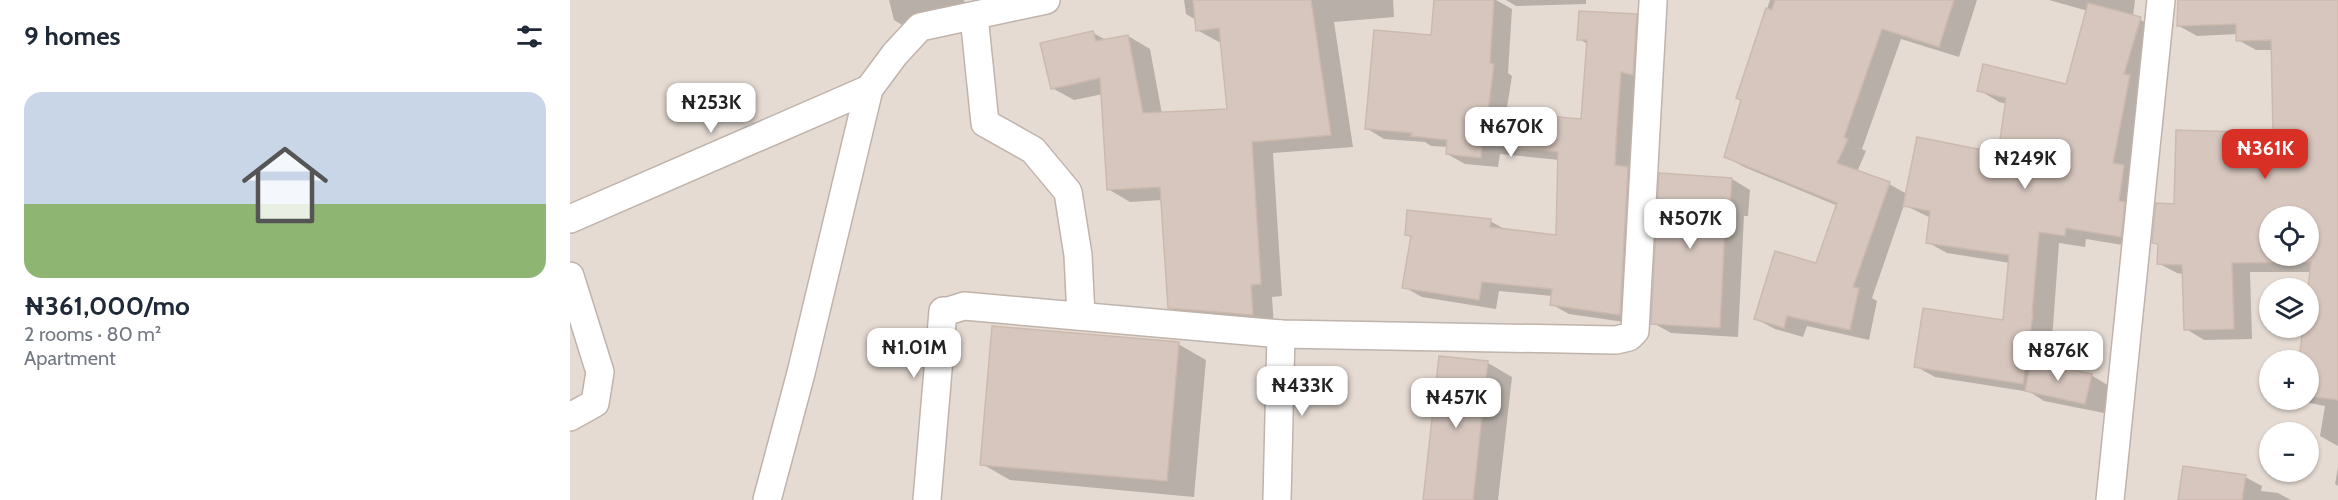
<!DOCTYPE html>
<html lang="en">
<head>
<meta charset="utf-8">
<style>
	:root { --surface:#fff; --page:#f2f2f3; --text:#1f2937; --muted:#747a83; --accent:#d93025 }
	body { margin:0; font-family:Cabin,sans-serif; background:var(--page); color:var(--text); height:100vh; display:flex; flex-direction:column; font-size:22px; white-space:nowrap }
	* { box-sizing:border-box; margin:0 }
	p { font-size:20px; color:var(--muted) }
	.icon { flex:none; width:33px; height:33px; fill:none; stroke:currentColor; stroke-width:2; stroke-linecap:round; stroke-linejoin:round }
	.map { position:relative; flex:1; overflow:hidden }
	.panel { display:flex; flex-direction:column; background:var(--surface); width:570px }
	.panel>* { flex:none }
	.fabs { position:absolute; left:1689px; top:206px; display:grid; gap:12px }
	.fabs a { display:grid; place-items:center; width:60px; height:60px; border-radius:50%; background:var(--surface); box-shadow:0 2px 4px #0004; font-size:30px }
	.price { position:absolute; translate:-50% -51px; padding:0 14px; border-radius:12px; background:#fff; color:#222; font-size:20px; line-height:39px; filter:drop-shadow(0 2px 3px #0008) }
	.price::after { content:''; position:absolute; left:50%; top:36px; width:18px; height:14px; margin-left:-9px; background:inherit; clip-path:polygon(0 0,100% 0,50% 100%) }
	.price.active { background:var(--accent); color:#fff }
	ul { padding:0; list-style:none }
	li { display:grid; align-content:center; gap:12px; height:318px; padding:0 24px }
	li span { display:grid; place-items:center; height:186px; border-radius:18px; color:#555 }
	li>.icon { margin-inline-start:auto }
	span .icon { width:108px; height:108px; fill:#fffc; stroke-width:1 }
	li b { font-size:26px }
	h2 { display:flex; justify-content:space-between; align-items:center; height:72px; padding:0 24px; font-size:26px }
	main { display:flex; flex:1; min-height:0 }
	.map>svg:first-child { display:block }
</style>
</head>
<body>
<main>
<section class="panel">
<h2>9 homes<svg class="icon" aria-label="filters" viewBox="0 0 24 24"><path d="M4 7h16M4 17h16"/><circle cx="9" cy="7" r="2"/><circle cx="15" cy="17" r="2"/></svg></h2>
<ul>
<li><span style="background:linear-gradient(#c9d6e8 60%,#8fb573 0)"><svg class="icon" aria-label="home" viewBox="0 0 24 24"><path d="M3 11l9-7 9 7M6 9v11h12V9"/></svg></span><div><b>₦361,000/mo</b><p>2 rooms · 80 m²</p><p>Apartment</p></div></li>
</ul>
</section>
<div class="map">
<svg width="1768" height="500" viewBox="0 0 1768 500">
	<rect width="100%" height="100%" fill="#f1ebe5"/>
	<path fill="#e5dbd3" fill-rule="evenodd" d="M0,0H1768V500H0ZM1700,216H1738V255H1700ZM1700,288H1738V327H1700ZM1700,360H1738V399H1700ZM1700,432H1738V471H1700Z"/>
	<g fill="#0003" fill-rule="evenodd">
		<polygon points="319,0 394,0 397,15 342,31 324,20"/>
		<polygon points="614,0 823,0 824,17 764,22 783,147 703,153 712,296 702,297 704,327 621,320 599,307 592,200 560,202 538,189 533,94 504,100 482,88 523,33 536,40 558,36 580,49 592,114 659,110 652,42 649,42 627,30 626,20 616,14"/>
		<polygon points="865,0 926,0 942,9 938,73 942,76 936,114 1012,121 1019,45 1009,39 1066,15 1084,26 1068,324 999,314 981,304 982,296 929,291 926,309 852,297 834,287 842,238 836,234 920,221 938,231 987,236 990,160 930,154 928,167 895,164 877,154 878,147 861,146 855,142 814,139 796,128 863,37"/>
		<polygon points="936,0 1016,0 1016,4 946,6"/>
		<polygon points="1200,0 1407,0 1389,57 1331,39 1292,149 1296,151 1287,172 1319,184 1337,194 1429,155 1437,104 1429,102 1409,90 1497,86 1518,11 1479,0 1565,0 1563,16 1590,30 1571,248 1516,239 1515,247 1489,243 1483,327 1477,366 1521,375 1539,386 1534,413 1474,401 1460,392 1365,377 1345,366 1435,322 1440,263 1377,253 1357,242 1361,218 1334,205 1302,298 1307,301 1299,340 1237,326 1233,337 1205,329 1186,319 1247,265 1268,206 1174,167 1155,156 1173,101 1167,98"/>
		<path d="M1609,0L1768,10V446L1750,436L1755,406L1719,399H1738V360H1708L1710,351L1731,354L1734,327H1738L1741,272H1680L1682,339L1634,340L1616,329L1614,274L1607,273L1588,263L1589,245L1584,242L1606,206L1704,134L1702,50H1686L1668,40V34L1627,36L1609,26ZM1700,216H1738V255H1700Z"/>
		<polygon points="1091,174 1162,179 1180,190 1178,216 1174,216 1168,337 1101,333 1083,323"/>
		<polygon points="608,344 636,360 624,497 440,480 412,464"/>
		<polygon points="870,357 918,363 942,377 928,500 854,500"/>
		<polygon points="1768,467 1768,486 1765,484"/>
		<polygon points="1675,477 1692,486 1691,491 1708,493 1721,500 1609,500"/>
	</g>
	<g fill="#d6c6be" stroke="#cdbaae" stroke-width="1.5" fill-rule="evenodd">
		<polygon points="623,0 741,0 761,135 682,142 691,284 681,285 683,315 598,308 590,187 537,190 530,78 481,89 470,43 523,31 526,41 558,35 573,113 657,109 649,28 626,31"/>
		<polygon points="864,0 924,0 920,63 924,64 918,111 1011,119 1017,40 1007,40 1009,11 1067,14 1063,75 1051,72 1047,126 1045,165 1058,167 1050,315 980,305 982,289 912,282 909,300 832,288 841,236 835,235 837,210 921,219 920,227 986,235 988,152 912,144 911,158 876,154 877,140 841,136 842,133 795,129 804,30 861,35"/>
		<polygon points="1205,0 1384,0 1369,47 1312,29 1274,137 1278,139 1267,163 1320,182 1283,287 1289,288 1280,330 1217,316 1214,328 1184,319 1205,251 1246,263 1267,203 1154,157 1171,100 1166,98 1196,8 1202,10"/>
		<path d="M1608,0H1768V400L1738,396V360H1729L1733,327H1738V288L1741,262L1662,263L1664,329L1614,330L1612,265L1587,264L1588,244L1582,243L1586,203L1604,204L1606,130L1703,133L1701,40L1666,41V24L1607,26ZM1700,216H1738V255H1700Z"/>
		<polygon points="1518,3 1571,17 1554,74 1560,75 1543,163 1554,165 1549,201 1555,202 1551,237 1496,228 1495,236 1469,232 1462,314 1463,314 1453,384 1344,367 1353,308 1433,320 1439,255 1356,243 1360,211 1333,206 1347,137 1428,153 1436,98 1407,91 1413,64 1496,84"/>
		<polygon points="1089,173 1162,178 1160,207 1156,206 1150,328 1081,324"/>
		<polygon points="422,326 609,342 597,481 410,465"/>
		<polygon points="869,356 918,361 903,500 853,500"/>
		<polygon points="1461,361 1522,374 1515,404 1455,391"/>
		<polygon points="1613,466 1676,475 1672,500 1608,500"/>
	</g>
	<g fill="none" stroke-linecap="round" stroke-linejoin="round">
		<g stroke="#bfb3ab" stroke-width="30">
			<g id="street">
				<polyline points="404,16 415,123 463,150 498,192 508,255 511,316"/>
				<polyline points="0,219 299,89"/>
				<polyline points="0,276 30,372 25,403 0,417"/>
				<polyline points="197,500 231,373 299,89 325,54 350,27 476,0"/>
				<polyline points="357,500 373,311 375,312 394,306 711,334 1046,340 1059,337 1065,331 1083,2"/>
				<polyline points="707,500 711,334"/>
				<polyline points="1540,500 1591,0"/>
			</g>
		</g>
		<use href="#street" stroke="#fff" stroke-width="27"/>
	</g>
</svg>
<div class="fabs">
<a><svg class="icon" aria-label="locate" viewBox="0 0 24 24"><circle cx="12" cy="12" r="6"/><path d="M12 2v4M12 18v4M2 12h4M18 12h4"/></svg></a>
<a><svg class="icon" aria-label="layers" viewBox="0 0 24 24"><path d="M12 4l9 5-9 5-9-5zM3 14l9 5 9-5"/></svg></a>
<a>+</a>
<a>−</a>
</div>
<b class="price" style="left:141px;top:134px">₦253K</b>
<b class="price" style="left:941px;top:158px">₦670K</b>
<b class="price active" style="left:1695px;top:180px">₦361K</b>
<b class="price" style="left:1455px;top:190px">₦249K</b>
<b class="price" style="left:1120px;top:250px">₦507K</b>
<b class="price" style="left:344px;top:379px">₦1.01M</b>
<b class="price" style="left:1488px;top:382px">₦876K</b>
<b class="price" style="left:732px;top:417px">₦433K</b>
<b class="price" style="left:886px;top:429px">₦457K</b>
</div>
</main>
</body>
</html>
